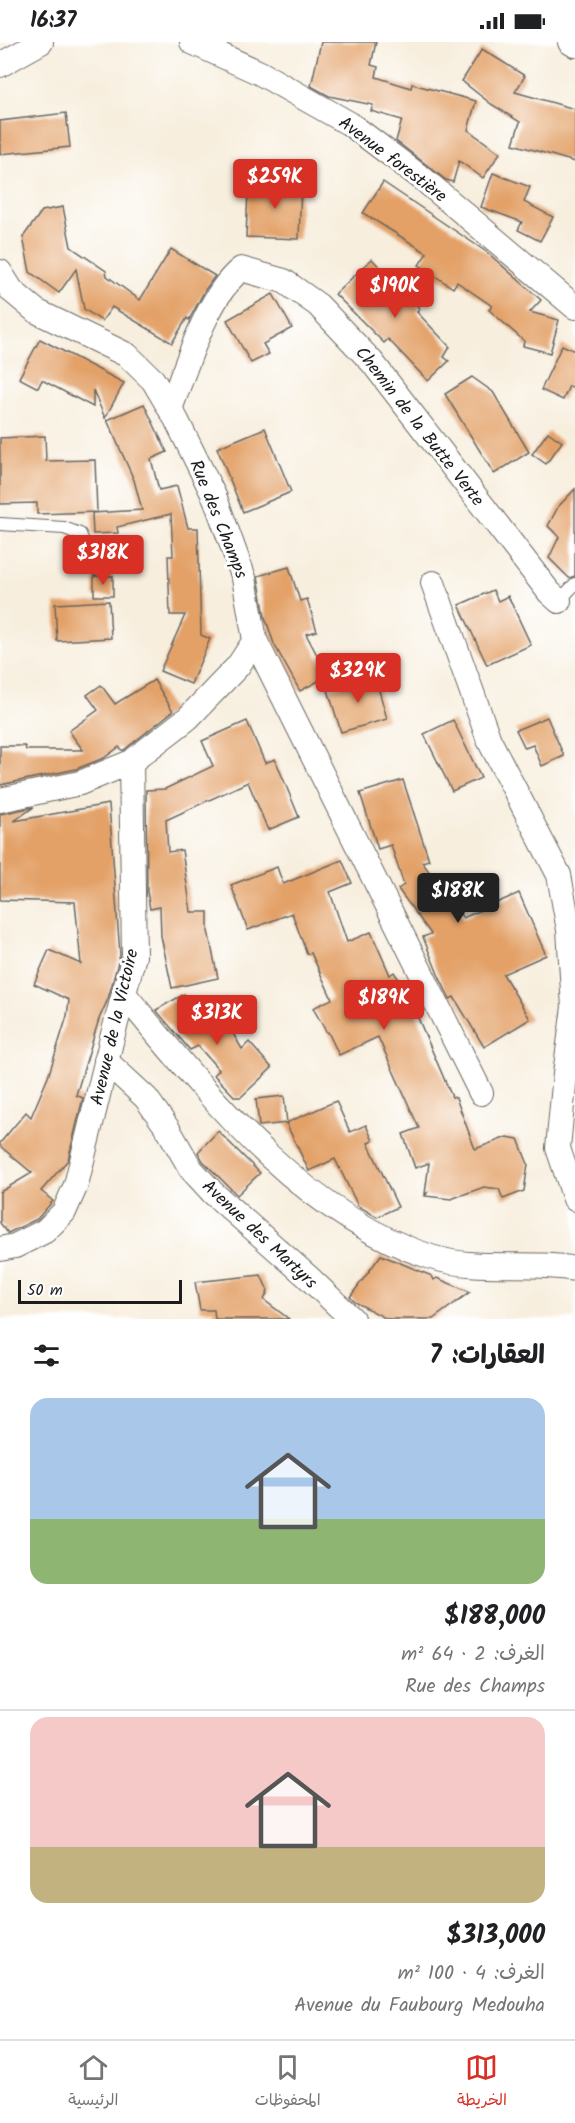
<!DOCTYPE html>
<html lang="ar">
<head>
<meta charset="utf-8">
<style>
	:root { --surface:#fff; --page:#f2f2f2; --text:#202124; --muted:#757577; --line:#e0e0e0; --accent:#d93025 }
	body { margin:0; font-family:Kalam,"Playpen Sans Arabic",sans-serif; background:var(--page); color:var(--text); direction:rtl; height:100vh; display:flex; flex-direction:column; font-size:22px; white-space:nowrap }
	* { box-sizing:border-box; margin:0 }
	p { font-size:20px; color:var(--muted) }
	.icon { flex:none; width:33px; height:33px; fill:none; stroke:currentColor; stroke-width:2; stroke-linecap:round; stroke-linejoin:round }
	.map { position:relative; height:1277px; overflow:hidden; direction:ltr }
	.panel { display:flex; flex-direction:column; background:var(--surface); flex:1 }
	.panel>* { flex:none }
	.scale { position:absolute; left:18px; bottom:15px; width:164px; box-sizing:border-box; padding-left:6px; border:3px solid #1c1c1c; border-top:0; font-size:16px; line-height:21px; white-space:nowrap; color:#1c1c1c; -webkit-text-stroke:4px #fff; paint-order:stroke }
	.price { position:absolute; translate:-50% -51px; padding:0 14px; border-radius:6px; background:var(--accent); color:#fff; font-size:20px; line-height:39px; filter:drop-shadow(0 2px 3px #0008) }
	.price::after { content:''; position:absolute; left:50%; top:36px; width:18px; height:14px; margin-left:-9px; background:inherit; clip-path:polygon(0 0,100% 0,50% 100%) }
	.price.active { background:#222; color:#fff }
	ul { padding:0; list-style:none }
	li { display:grid; align-content:center; gap:12px; height:318px; padding:0 30px }
	li+li { border-top:2px solid var(--line) }
	li span { display:grid; place-items:center; height:186px; border-radius:18px; color:#555 }
	li>.icon { margin-inline-start:auto }
	span .icon { width:108px; height:108px; fill:#fffc; stroke-width:1 }
	li b { font-size:26px }
	h2 { display:flex; justify-content:space-between; align-items:center; height:72px; padding:0 30px; font-size:26px }
	.status { display:flex; justify-content:space-between; align-items:center; height:42px; padding:0 30px; background:var(--surface); direction:ltr }
	.status svg { height:16px; fill:currentColor }
	.dock { display:flex; justify-content:space-around; align-items:center; height:84px; border-top:2px solid var(--line); background:var(--surface); font-size:16px; color:var(--muted) }
	.dock a { display:grid; justify-items:center; gap:3px }
	.dock .active { color:var(--accent) }
	.map>svg:first-child { display:block }
</style>
</head>
<body>
<div class="status"><b>16:37</b><svg viewBox="0 0 49 12"><path d="M0 12V9h3v3zM5 12V6h3v6zM10 12V3h3v9zM15 12V0h3v12zM26 1h20v11H26zM47 4h2v5h-2z"/></svg></div>
<div class="map">
<svg width="575" height="1277" viewBox="0 0 575 1277">
	<rect width="100%" height="100%" fill="#fff"/>
	<filter id="ink" filterUnits="userSpaceOnUse"><feTurbulence type="fractalNoise" baseFrequency=".0167" numOctaves="2"/><feDisplacementMap in="SourceGraphic" scale="12" xChannelSelector="R" yChannelSelector="G"/><feConvolveMatrix kernelMatrix="1 2 1 2 8 2 1 2 1" color-interpolation-filters="sRGB"/></filter>
	<filter id="wash" filterUnits="userSpaceOnUse"><feTurbulence type="fractalNoise" baseFrequency=".008" numOctaves="4" result="noise"/><feDisplacementMap in="SourceGraphic" scale="24" xChannelSelector="R" yChannelSelector="G"/><feGaussianBlur stdDeviation="1.35" result="paint"/><feColorMatrix in="noise" values="0 0 0 0 0 0 0 0 0 0 0 0 0 0 0 0 0 1.4 0 .05"/><feComposite in="paint" operator="in"/></filter>
	<g filter="url(#wash)">
		<rect width="100%" height="100%" fill="#f7eedd"/>
		<g id="blocks">
			<g fill="#e3a168">
				<polygon points="321,0 376,0 371,23 378,25 376,35 411,46 412,42 476,59 468,88 500,111 483,136 459,119 453,140 446,138 396,99 402,78 371,69 373,63 329,54 311,44"/>
				<polygon points="482,7 525,34 515,50 575,67 575,120 513,102 520,80 491,62 462,39"/>
				<polygon points="66,71 70,105 0,112 0,79"/>
				<polygon points="280,121 301,144 299,197 246,195 248,148 278,149"/>
				<polygon points="493,131 530,145 524,160 553,175 540,199 518,188 522,180 481,165"/>
				<polygon points="383,140 488,211 541,258 530,270 559,278 550,311 523,304 524,299 489,268 492,264 457,240 453,246 419,223 427,211 363,171"/>
				<polygon points="63,165 71,205 106,229 107,234 140,258 171,207 215,234 205,248 189,278 187,276 172,301 112,265 102,279 84,267 76,227 59,251 30,230 23,195 42,169"/>
				<polygon points="372,217 420,267 417,270 450,305 444,315 449,319 428,339 388,297 384,301 335,252"/>
				<polygon points="273,252 292,286 263,302 269,312 251,321 227,278"/>
				<polygon points="40,297 124,341 105,376 93,348 93,365 42,338 38,346 19,336"/>
				<polygon points="562,303 575,309 575,346 569,344 563,358 541,348"/>
				<polygon points="472,335 493,350 529,410 494,432 445,352"/>
				<polygon points="144,362 167,410 151,417 159,448 177,444 188,486 198,486 201,593 210,597 191,642 160,629 185,573 170,573 168,514 173,514 171,472 117,485 118,491 93,492 92,471 142,468 134,438 107,378"/>
				<polygon points="265,386 291,450 243,470 217,406"/>
				<polygon points="548,390 562,400 546,422 532,412"/>
				<polygon points="45,394 46,419 95,418 97,470 37,472 37,461 0,462 0,396"/>
				<polygon points="575,447 575,534 569,536 549,516 559,495 548,484 558,465"/>
				<polygon points="289,525 300,559 307,557 317,589 306,592 328,634 300,649 274,602 265,575 258,534"/>
				<rect x="94" y="534" width="19" height="20"/>
				<polygon points="493,548 498,559 508,554 531,603 487,623 459,563"/>
				<polygon points="109,559 111,596 57,599 55,562"/>
				<polygon points="375,634 387,677 341,690 328,648"/>
				<polygon points="154,638 173,669 124,708 122,708 119,705 104,716 76,727 0,743 0,704 25,704 26,708 83,708 69,689 98,668 87,653 101,643 115,662"/>
				<polygon points="547,675 564,714 542,724 533,703 525,706 516,688"/>
				<polygon points="453,678 481,736 452,749 424,692"/>
				<polygon points="247,679 265,721 275,717 299,775 268,788 248,740 166,778 168,810 182,808 191,870 208,870 208,889 218,936 172,946 161,894 160,865 150,867 147,849 146,748 165,747 213,724 202,699"/>
				<polygon points="403,738 429,818 422,820 463,876 519,851 546,913 503,932 530,977 484,1005 454,955 450,957 438,932 423,895 431,892 398,847 404,843 391,803 378,807 360,751"/>
				<polygon points="109,762 120,913 108,957 99,977 76,1053 83,1056 68,1118 41,1149 53,1159 37,1177 8,1191 0,1181 0,1150 32,1131 0,1104 0,1101 26,1070 31,1075 48,1035 67,974 69,958 34,942 49,908 81,922 75,860 0,858 0,772 34,765 14,779"/>
				<polygon points="342,818 352,841 330,850 347,900 371,890 390,933 394,930 406,948 452,1055 456,1056 475,1107 507,1095 518,1097 528,1122 524,1149 503,1157 499,1147 484,1145 451,1157 425,1154 427,1151 425,1152 429,1121 415,1126 403,1092 419,1086 378,995 339,1013 328,990 327,991 313,966 332,957 311,911 307,912 292,871 248,888 231,843 277,825 283,842"/>
				<polygon points="184,952 200,981 220,969 242,1007 249,1000 272,1026 241,1055 235,1055 214,1033 219,1028 198,1004 190,1008 156,968"/>
				<polygon points="284,1054 287,1081 259,1084 256,1057"/>
				<polygon points="336,1059 350,1090 366,1083 373,1099 368,1101 398,1165 377,1175 358,1164 335,1117 309,1129 286,1081"/>
				<polygon points="218,1089 260,1131 237,1153 203,1119 198,1110"/>
				<polygon points="381,1213 432,1234 434,1238 437,1236 470,1250 433,1277 387,1277 355,1260 350,1255"/>
				<polygon points="261,1233 268,1249 264,1258 289,1277 215,1277 214,1268 200,1268 195,1240"/>
			</g>
		</g>
	</g>
	<g filter="url(#ink)">
		<use href="#blocks" fill-opacity="0" stroke="#696660" stroke-width="1.5"/>
		<g fill="none" stroke-linecap="round" stroke-linejoin="round">
			<g stroke="#696660" stroke-width="14">
				<g id="service">
					<polyline points="0,482 64,486 80,492 90,516"/>
					<polyline points="559,559 575,542"/>
				</g>
			</g>
			<g stroke="#696660" stroke-width="26">
				<g id="minor">
					<polyline points="192,0 260,31 350,82 423,137 575,265"/>
					<polyline points="570,0 575,3"/>
					<polyline points="0,23 41,0"/>
					<polyline points="0,230 12,249 36,269 127,313 153,338 176,377 215,456 244,536 255,598 481,1051"/>
					<path d="M170,367C186,326 206,255 241,227L284,239L318,263L372,320L549,550L559,559"/>
					<polyline points="433,541 489,698 559,833 569,888 574,965 565,1032 558,1106 575,1157"/>
					<polyline points="0,758 80,741 131,720 188,676 238,624 255,598"/>
					<path d="M124,952C207,1052 301,1173 431,1215C479,1230 527,1218 575,1227"/>
					<polyline points="106,1019 146,1056 168,1087 191,1127 213,1151 307,1234 352,1277"/>
					<polyline points="0,1207 15,1204 45,1189 64,1170 76,1143 112,996 134,914 131,720"/>
				</g>
			</g>
			<use href="#service" stroke="#fff" stroke-width="12"/>
			<use href="#minor" stroke="#fff" stroke-width="24"/>
		</g>
	</g>
	<g text-anchor="middle" stroke-width="6" stroke-linejoin="round" paint-order="stroke">
		<g font-size="18" fill="#1c1c1c" stroke="#fff">
			<text transform="translate(393 117) rotate(37)" y="6">Avenue forestière</text>
			<text transform="translate(420 384) rotate(52)" y="6">Chemin de la Butte Verte</text>
			<text transform="translate(219 477) rotate(68)" y="6">Rue des Champs</text>
			<text transform="translate(114 985) rotate(-77)" y="6">Avenue de la Victoire</text>
			<text transform="translate(260 1192) rotate(43)" y="6">Avenue des Martyrs</text>
		</g>
	</g>
</svg>
<div class="scale">50 m</div>
<b class="price" style="left:275px;top:168px">$259K</b>
<b class="price" style="left:395px;top:277px">$190K</b>
<b class="price" style="left:103px;top:544px">$318K</b>
<b class="price" style="left:358px;top:662px">$329K</b>
<b class="price active" style="left:458px;top:882px">$188K</b>
<b class="price" style="left:384px;top:989px">$189K</b>
<b class="price" style="left:217px;top:1004px">$313K</b>
</div>
<section class="panel">
<h2>العقارات: 7<svg class="icon" aria-label="filters" viewBox="0 0 24 24"><path d="M4 7h16M4 17h16"/><circle cx="9" cy="7" r="2"/><circle cx="15" cy="17" r="2"/></svg></h2>
<ul>
<li><span style="background:linear-gradient(#a9c7e8 65%,#8fb573 0)"><svg class="icon" aria-label="home" viewBox="0 0 24 24"><path d="M3 11l9-7 9 7M6 9v11h12V9"/></svg></span><div><b>$188,000</b><p>الغرف: 2 · 64 m²</p><p>Rue des Champs</p></div></li>
<li><span style="background:linear-gradient(#f6c9c9 70%,#c2b280 0)"><svg class="icon" aria-label="home" viewBox="0 0 24 24"><path d="M3 11l9-7 9 7M6 9v11h12V9"/></svg></span><div><b>$313,000</b><p>الغرف: 4 · 100 m²</p><p>Avenue du Faubourg Medouha</p></div></li>
</ul>
</section>
<nav class="dock">
<a class="active"><svg class="icon" aria-label="map" viewBox="0 0 24 24"><path d="M3 6l6-2 6 2 6-2v14l-6 2-6-2-6 2zM9 4v14M15 6v14"/></svg>الخريطة</a>
<a><svg class="icon" aria-label="saved" viewBox="0 0 24 24"><path d="M7 4h10v16l-5-4-5 4z"/></svg>المحفوظات</a>
<a><svg class="icon" aria-label="home" viewBox="0 0 24 24"><path d="M3 11l9-7 9 7M6 9v11h12V9"/></svg>الرئيسية</a>
</nav>
</body>
</html>
